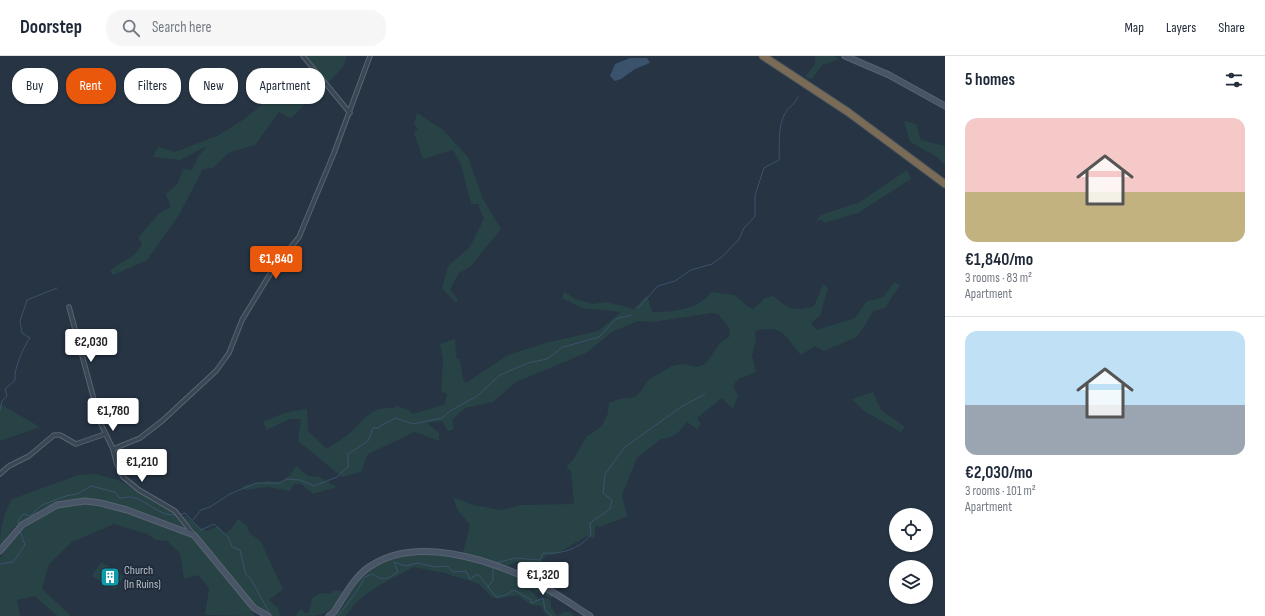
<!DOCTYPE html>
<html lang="en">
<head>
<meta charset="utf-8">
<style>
	:root { --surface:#fff; --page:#f6f6f7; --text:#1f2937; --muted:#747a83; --line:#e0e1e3; --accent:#ea580c }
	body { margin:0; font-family:"Sofia Sans Condensed",sans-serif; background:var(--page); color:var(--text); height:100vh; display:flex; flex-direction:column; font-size:15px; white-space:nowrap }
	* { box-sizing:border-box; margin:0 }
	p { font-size:13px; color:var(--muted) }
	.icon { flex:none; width:22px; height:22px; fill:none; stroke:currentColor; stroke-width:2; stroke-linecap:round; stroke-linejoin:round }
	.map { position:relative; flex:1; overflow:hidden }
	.details { display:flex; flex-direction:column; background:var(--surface); width:320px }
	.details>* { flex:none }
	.hud { position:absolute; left:12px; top:12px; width:380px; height:36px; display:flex; gap:8px }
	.controls { position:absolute; left:889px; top:452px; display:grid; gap:8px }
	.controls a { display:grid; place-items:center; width:44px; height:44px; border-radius:50%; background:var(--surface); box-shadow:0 1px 3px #0004; font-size:20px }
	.price { position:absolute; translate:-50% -34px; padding:0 9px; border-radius:4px; background:#fff; color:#222; font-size:13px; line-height:26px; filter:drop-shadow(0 1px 2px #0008) }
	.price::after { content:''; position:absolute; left:50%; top:24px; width:12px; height:9px; margin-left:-6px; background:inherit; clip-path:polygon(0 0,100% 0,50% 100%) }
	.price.on { background:var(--accent); color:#fff }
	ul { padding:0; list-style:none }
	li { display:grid; align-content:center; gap:8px; height:212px; padding:0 20px }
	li+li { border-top:1px solid var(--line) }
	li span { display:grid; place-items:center; height:124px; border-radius:12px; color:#555 }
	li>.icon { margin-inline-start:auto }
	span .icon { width:72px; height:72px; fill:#fffc; stroke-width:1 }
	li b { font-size:17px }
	h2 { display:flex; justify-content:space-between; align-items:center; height:48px; padding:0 20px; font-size:17px }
	.tag { padding:0 14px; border-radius:16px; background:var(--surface); box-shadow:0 1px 3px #0004; font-size:14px; line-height:36px }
	.tag.on { background:var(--accent); color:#fff }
	header { display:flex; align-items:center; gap:24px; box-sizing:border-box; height:56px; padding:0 20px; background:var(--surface); border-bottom:1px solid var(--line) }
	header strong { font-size:19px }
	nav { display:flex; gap:22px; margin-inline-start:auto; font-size:14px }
	.search { width:280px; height:36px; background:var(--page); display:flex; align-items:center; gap:10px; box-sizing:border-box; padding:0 14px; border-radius:16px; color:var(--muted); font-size:15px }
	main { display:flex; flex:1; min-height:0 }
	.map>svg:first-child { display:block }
</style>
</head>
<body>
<header>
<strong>Doorstep</strong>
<div class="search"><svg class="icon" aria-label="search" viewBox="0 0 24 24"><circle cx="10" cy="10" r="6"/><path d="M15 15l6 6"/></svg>Search here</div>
<nav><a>Map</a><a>Layers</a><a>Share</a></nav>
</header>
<main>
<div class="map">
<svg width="945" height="560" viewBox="0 0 945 560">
	<rect width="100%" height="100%" fill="#263444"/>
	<g fill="#284345">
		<polygon points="306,0 347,0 343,11 328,27"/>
		<polygon points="815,0 834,0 840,3 822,9 812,23 805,21 815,8"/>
		<path d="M290,22L295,26L289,42L295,45L307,33L314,39L291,62L279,56L255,89L228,97L213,112L203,113L179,159L147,204L113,219L110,215C124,202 134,205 142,187L138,182L159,157L171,151L166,138L178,127L183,113L192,114L200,98L207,90L180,104L153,101L158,91L175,96L219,79L244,63L276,37Z"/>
		<polygon points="417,57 443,74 468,101 483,143 501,173 470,211 459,217 450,233 458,245 456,247 442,232 448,210 470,191 484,163 478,148 471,148 461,109 453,94 423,103 414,77 418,73 414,68"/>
		<polygon points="904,65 916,68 921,84 945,90 945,109 937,101 910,86"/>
		<polygon points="907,114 911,123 858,157 824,167 822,164 816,165 821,159 860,146"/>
		<path d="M894,226L900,229L885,252L874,255L857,281L824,295L815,290L801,299C784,279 783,268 755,275L756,283L752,300L756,316L738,323L733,330L738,339L733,353L722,342L697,362L701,368L697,373L687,366C681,375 672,383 661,383L637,402L622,439L627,460L600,471L596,469L594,483L587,480L555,499H546L540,508L517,506L503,511L463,496L470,469L457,453L453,441L474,449L500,454L522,449L574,448L571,415L566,411L573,404L587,380L601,371L608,357L609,347L619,343L635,341L642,334L648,324L672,310L683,308L698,311L706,307L720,287L729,281L730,273L718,258L711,257L653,266L638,265L612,276L586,297L516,326L493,346L465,352L452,364L454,373L448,375L442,365L427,367L439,377V385L415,376L368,398L361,416L342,421L298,385L301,363H290L267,374L263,366L284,357L307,353L308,375L327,393C335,387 346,381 353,374C368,360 371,351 393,352L396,350L407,353L413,358L445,348L447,338L441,335L443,304L440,288L455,283L456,302L460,304L463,323L466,327L508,299L546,287L598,275L621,256L582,252L562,242L564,235L575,243L593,248L607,246L634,253L647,239L652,256C672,256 699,254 711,236L735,239L747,250L753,253L765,242L773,240C789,253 794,256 814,250L823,228L828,232L820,260L811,267L817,274L855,262L866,246L883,241Z"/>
		<polygon points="873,336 881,354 905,371 901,376 864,355 852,343"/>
		<polygon points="0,348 40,371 0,385"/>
		<polygon points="296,410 308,420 319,421 337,431 313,438 301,428 294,428 290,435 268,431 245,434 242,430 268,425 280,426 290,419"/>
		<path d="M96,418L118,424L172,456L184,471L126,450L84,442L56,447L39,454L34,461L14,471L0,491C0,472 3,459 12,443L78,419Z"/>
		<polygon points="84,448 124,456 193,481 235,532 255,560 205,559 209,532 198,519 184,523 180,497 167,485 156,484 147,478 114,468 72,486 49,508 42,533 71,560 57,560 35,540 17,544 20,560 0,560 0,502 14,483 34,463 57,451"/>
		<polygon points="185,459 197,470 207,475 218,470 225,478 231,473 238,463 247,470 250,478 260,484 283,533 269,544 278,552 280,559 282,560 271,560 257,551 185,463"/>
		<path d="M425,498L463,503L502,515L553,539L551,542L530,533L538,543L548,542L551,546V552L557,560L564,556H571L573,560H547L541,550L531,549L517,539L498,543L492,541L479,528L445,517L413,511C387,527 363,533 346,560H334C342,553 347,541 353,532C370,505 396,500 425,498Z"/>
		<polygon points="101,506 116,514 124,521 115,533 92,520"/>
		<path d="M334,534L344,536C327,560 328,560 295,560L301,553L305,557L309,556L312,542L320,537L330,538Z"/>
	</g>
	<polygon fill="#3b526d" points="630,2 647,2 650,7 635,13 621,23 615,25 610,20 615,8"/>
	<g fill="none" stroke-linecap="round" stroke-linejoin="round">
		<g stroke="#3b526d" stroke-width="1">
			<path d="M638,252L658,230L675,225L691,214L712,208L724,199L739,183L744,172L755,160V139L764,112L779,104C780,89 777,69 786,56C790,50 795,48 798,41"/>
			<path d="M0,354L2,345L7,340L5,333L15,324C14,312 23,292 30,282L22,277L20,265L27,244L57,232"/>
			<polyline points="179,459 185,457 201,474 214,468 228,481 232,491 240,494 246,519 251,523 271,560"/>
			<polyline points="193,464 201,454 210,451 230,438 256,427 279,427 287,423 300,424 314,430 337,421 348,411 348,398 368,385 373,372 379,372 380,370 396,362 413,368 442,362 450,355 477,340 500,319 528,307 547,303 563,291 599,281 616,263 631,259"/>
			<path d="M19,470L18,465L23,458L30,460L42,449L66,440L77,438L91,430L115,436L119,442C123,442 128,441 131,441C148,444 158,460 175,459"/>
			<path d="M496,507L515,502L540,504L543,497C562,498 577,494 591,479L590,467L610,453L612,444L603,437L605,418L625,391L681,351L705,338"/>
			<polyline points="0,508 13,506 25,489 20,475"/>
			<polyline points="488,531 493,524 493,512"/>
			<path d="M338,560L357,535L365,521L372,518C385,526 386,523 398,516L394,506L406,510L418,507L435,511L447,510L453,516L466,515L470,523L478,518L496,541L506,539L514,534L530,543L532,547L543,542L545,554L552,560"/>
		</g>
		<g stroke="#596471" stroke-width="5.5">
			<g id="street">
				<polyline points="303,0 350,57"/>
				<polyline points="69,251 100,366 113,393 116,406 123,421 139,434 175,455 193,478"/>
				<polyline points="113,393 140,382 162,365 216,315 229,297 242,264 270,218 299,181 334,97 370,0"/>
				<polyline points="0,418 9,410 29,400 54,379 60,379 76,388 105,378"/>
			</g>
		</g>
		<g stroke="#596471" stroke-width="7">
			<g id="secondary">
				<polyline points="845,0 889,19 945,50"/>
				<polyline points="0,495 22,469 57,449 85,445 100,447 127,454 194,479 254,552 268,560"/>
				<path d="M329,560L334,556C344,541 354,521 369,511C415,479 487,503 533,525C553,535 571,548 590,560"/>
			</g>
		</g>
		<g stroke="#45515e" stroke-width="9">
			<polyline id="highway" points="763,0 848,56 945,128"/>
		</g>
		<use href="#street" stroke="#3a4653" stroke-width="3.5"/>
		<use href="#secondary" stroke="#485567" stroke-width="5"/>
		<use href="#highway" stroke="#7a6b57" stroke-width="7"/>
	</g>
	<defs>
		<g id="building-square" transform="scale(1)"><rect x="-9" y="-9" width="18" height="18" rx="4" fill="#0f9aa8" stroke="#1f2b39"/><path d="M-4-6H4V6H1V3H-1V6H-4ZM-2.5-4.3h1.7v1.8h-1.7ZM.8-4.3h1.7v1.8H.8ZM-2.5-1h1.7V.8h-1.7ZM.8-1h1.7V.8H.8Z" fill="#fff"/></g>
	</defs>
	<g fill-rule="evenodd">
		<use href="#building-square" x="110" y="521"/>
	</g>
	<g text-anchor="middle" stroke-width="3.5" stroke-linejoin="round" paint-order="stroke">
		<g font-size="12" fill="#b8c1cd" stroke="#1f2b39" text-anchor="start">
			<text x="124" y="518">Church<tspan x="124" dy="14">(In Ruins)</tspan></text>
		</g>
	</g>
</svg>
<div class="controls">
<a><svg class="icon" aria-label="locate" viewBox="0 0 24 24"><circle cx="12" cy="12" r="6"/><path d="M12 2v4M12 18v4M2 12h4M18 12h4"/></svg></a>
<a><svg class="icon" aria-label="layers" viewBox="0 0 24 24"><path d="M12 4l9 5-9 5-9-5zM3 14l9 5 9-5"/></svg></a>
</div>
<b class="price on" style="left:276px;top:224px">€1,840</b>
<b class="price" style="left:91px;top:307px">€2,030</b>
<b class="price" style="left:113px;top:376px">€1,780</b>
<b class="price" style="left:142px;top:427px">€1,210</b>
<b class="price" style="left:543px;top:540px">€1,320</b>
<div class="hud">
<a class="tag">Buy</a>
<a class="tag on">Rent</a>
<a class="tag">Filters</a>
<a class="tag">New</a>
<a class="tag">Apartment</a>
</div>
</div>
<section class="details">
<h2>5 homes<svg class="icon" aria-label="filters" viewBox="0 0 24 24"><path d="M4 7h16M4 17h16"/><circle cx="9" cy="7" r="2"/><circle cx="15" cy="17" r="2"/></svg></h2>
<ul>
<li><span style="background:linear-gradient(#f6c9c9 60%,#c2b280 0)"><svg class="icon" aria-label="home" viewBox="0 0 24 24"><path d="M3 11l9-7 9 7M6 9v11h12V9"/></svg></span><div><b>€1,840/mo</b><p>3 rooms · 83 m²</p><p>Apartment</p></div></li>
<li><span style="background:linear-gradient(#bfe0f5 60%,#9aa5b1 0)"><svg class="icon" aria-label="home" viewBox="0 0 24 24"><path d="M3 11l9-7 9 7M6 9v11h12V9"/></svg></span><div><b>€2,030/mo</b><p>3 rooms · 101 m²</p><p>Apartment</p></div></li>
</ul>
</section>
</main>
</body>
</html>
